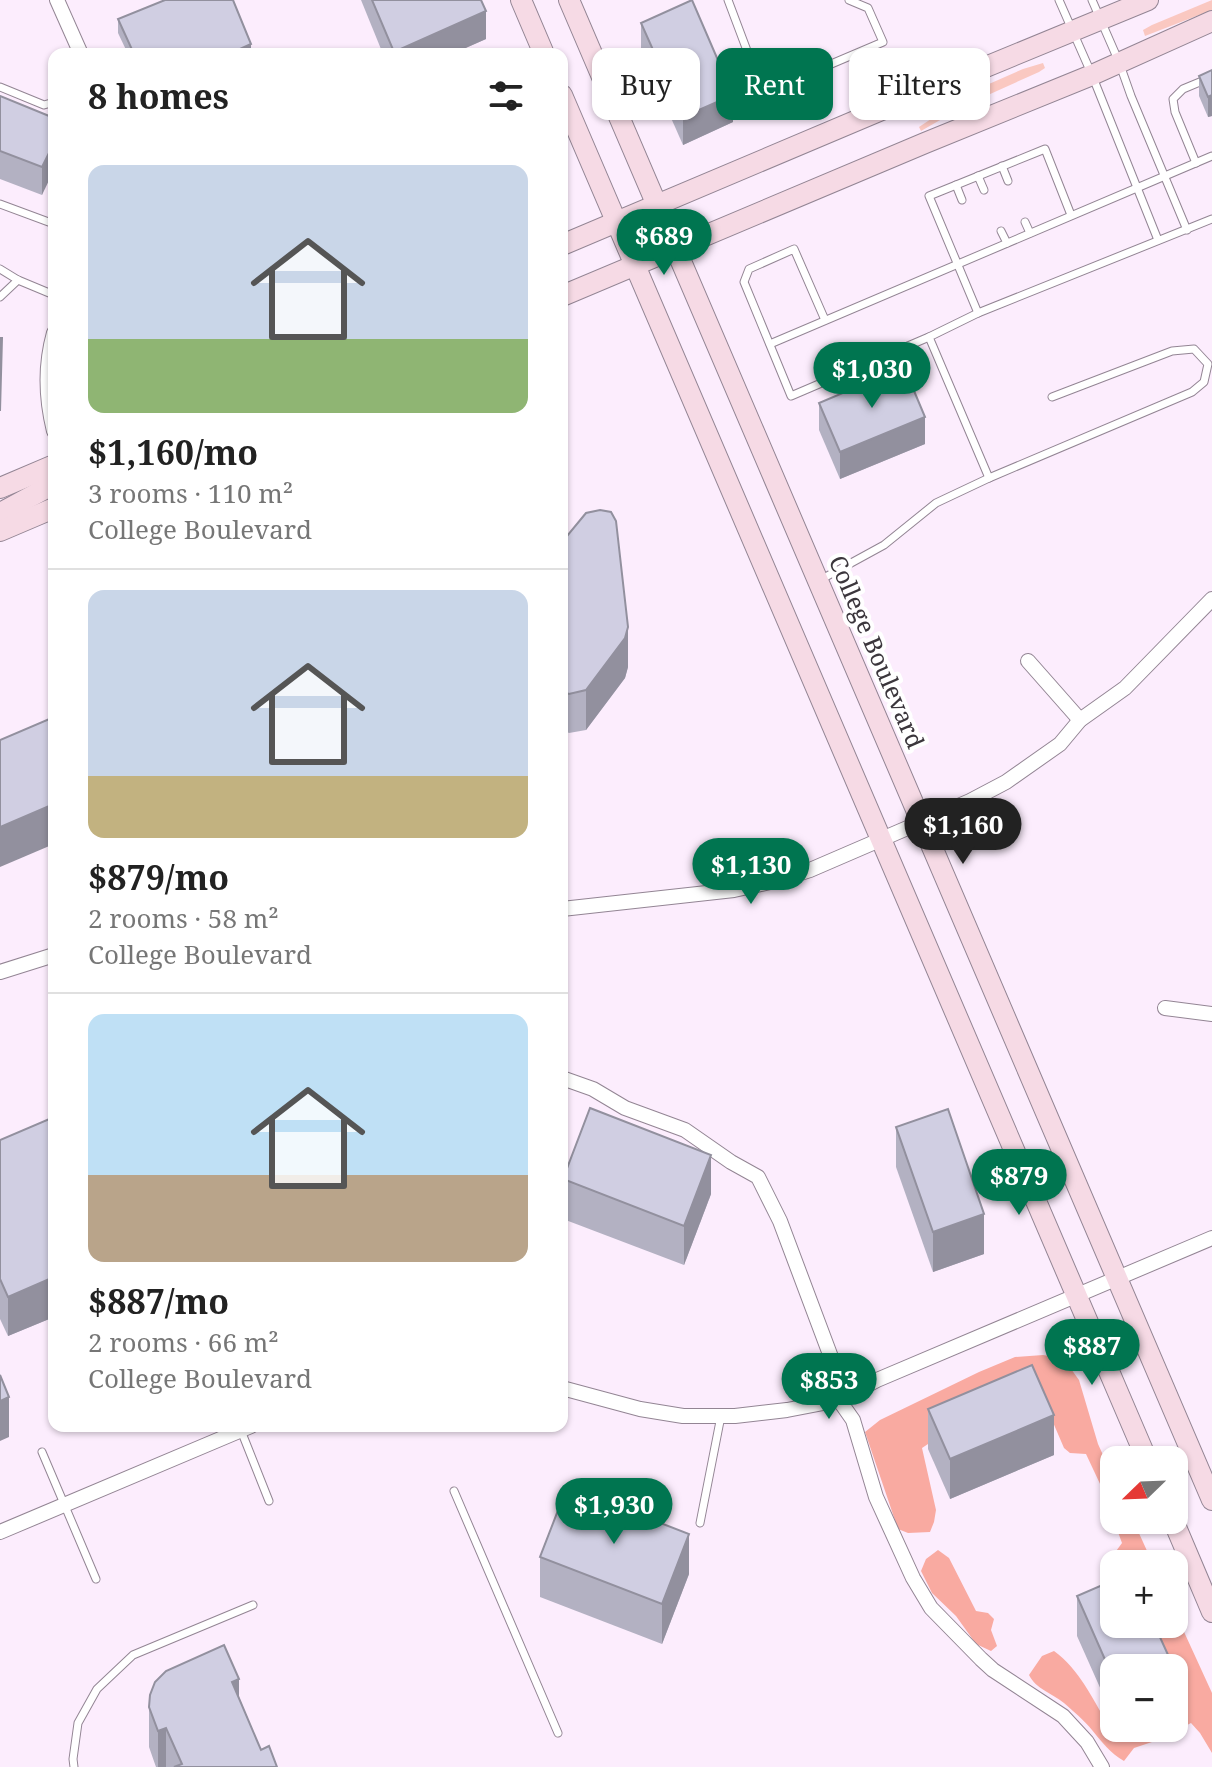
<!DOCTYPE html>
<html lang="en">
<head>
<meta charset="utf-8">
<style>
	:root { --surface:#fff; --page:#f6f6f6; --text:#222; --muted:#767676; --line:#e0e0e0; --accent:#007550 }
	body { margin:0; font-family:"Noto Serif",serif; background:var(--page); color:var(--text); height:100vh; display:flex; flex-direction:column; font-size:30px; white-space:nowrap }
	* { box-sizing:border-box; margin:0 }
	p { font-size:26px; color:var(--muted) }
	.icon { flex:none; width:44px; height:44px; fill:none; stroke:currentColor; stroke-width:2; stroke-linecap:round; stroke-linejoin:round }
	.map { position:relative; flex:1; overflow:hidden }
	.sheet { position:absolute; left:48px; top:48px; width:520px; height:1384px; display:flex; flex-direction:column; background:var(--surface); border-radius:16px; box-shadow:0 2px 6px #0004 }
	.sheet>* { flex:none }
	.hud { position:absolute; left:592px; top:48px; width:500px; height:72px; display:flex; gap:16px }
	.needle { width:52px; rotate:247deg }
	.buttons { position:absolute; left:1100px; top:1446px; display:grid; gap:16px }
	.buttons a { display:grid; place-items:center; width:88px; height:88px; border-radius:16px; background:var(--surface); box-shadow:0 2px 6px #0004; font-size:40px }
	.price { position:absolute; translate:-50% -68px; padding:0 18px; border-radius:28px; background:var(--accent); color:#fff; font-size:26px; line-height:52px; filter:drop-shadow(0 2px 4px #0008) }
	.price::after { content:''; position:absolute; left:50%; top:48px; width:24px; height:18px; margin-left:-12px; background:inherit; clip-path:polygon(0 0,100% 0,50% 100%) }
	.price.selected { background:#222; color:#fff }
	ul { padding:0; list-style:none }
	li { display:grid; align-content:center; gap:16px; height:424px; padding:0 40px }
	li+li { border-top:2px solid var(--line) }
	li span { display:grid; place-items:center; height:248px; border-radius:16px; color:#555 }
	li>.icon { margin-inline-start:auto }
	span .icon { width:144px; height:144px; fill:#fffc; stroke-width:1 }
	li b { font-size:34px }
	h2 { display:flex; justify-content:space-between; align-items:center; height:96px; padding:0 40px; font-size:34px }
	.pill { padding:0 28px; border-radius:16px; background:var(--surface); box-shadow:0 2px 6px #0004; font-size:28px; line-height:72px }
	.pill.selected { background:var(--accent); color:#fff }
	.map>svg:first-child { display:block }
</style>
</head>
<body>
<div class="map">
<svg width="1212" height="1767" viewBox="0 0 1212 1767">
	<rect width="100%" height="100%" fill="#fcedfd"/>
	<g fill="#fac8c1">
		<polygon points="1212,0 1212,10 1145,36 1143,30 1152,25"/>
		<polygon points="1043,63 1045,68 1039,72 968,104 921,131 919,127 973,91 1023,69"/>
	</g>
	<g fill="#f9aaa1">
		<polygon points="1043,1355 1060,1358 1066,1362 1079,1380 1098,1444 1114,1479 1114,1520 1133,1520 1153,1564 1114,1564 1111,1558 1122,1543 1101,1486 1086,1454 1070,1453 1064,1448 1043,1399 937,1438 922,1448 936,1510 934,1522 930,1532 908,1533 898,1529 865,1432 880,1420 979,1372 1015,1357"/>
		<polygon points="938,1550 949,1558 976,1611 988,1613 994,1619 991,1630 997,1646 991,1651 976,1644 956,1616 932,1593 921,1571 926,1559"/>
		<path d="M1174,1610L1212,1693V1753L1200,1733L1191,1723L1158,1740L1134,1748L1124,1761C1111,1754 1101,1741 1092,1730C1084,1720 1073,1711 1064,1703C1052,1693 1036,1689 1029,1675L1042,1656L1054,1651C1079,1669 1093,1699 1108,1725L1114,1724V1728H1174V1668H1167L1151,1624H1174Z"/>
	</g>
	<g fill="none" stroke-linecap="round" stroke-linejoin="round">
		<g stroke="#938594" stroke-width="9">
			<g id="service">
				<polyline points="728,0 763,93 883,42 868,8 849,0"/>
				<polyline points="1059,0 1092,75 1158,240"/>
				<polyline points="1092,0 1119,62 1131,96 1187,230"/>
				<polyline points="0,87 44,105 54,102"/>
				<polyline points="1196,163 1175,112 1173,99 1183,89 1212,77"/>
				<polyline points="1002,166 1008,181"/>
				<polyline points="978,176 984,190"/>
				<polyline points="956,185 962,200"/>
				<polyline points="0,204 54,224"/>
				<polyline points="1025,222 1030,233"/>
				<polyline points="1001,231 1007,243"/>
				<polyline points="0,269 18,280 54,295"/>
				<polyline points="0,297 18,280"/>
				<polyline points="978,313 929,196 1045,149 1071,215"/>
				<polyline points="825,320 794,249 749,269 744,282 791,396 929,337"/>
				<polyline points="770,344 1212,156"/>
				<polyline points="989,478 929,337 978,313 1212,219"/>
				<polyline points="820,580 884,545 936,503 989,478 1192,392 1204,382 1208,364 1194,349 1172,351 1052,397"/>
				<polyline points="240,1428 269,1501"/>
				<polyline points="42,1452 96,1579"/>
				<polyline points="454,1491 558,1733"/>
				<polyline points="700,1523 721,1416"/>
				<polyline points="74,1767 73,1759 78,1723 97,1689 133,1655 253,1605"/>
			</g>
		</g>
		<g stroke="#938594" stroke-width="16">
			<g id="minor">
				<polyline points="57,0 81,54"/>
				<path d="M54,333C45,365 46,399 54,431"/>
				<polyline points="1028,661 1080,720"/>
				<polyline points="562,909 734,890 779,880 810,870 970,801 1006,782 1060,744 1080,720 1125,688 1212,599"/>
				<polyline points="0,972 54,955"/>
				<polyline points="1165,1008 1212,1014"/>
				<polyline points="562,1078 593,1089 625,1108 685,1130 731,1162 758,1177 780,1221 834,1365 839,1400 853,1420 876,1497 913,1578 931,1608 981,1659 993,1670 1063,1716 1087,1742 1102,1767"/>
				<polyline points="562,1388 640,1409 683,1416 735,1416 787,1410 839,1400 877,1380 1212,1238"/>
				<polyline points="0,1532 251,1426"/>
			</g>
		</g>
		<g stroke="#938594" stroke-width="22">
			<g id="secondary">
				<polyline points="521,0 544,54"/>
				<polyline points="569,0 1212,1500"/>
				<polyline points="562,95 1147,1460"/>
				<polyline points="562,245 879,111 1148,0"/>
				<polyline points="562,296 925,143 1092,75 1212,21"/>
				<polyline points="0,488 54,465"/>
				<polyline points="0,521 6,510 54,484"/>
				<polyline points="0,531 54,508"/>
				<polyline points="1173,1520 1212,1612"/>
			</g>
		</g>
		<use href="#service" stroke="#fff" stroke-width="7"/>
		<use href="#minor" stroke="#fff" stroke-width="14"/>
		<use href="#secondary" stroke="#f6dae5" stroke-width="20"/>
	</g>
	<g fill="#b3b1c2">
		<polygon points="361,0 481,0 486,39 452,54 383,54"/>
		<polygon points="118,19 251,54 128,54 118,33"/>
		<polygon points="641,23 733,122 683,145 641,50"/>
		<polygon points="1212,70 1212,116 1208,117 1199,96 1199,76"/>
		<polygon points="0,96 54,118 42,195 0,179"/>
		<polygon points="819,403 925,444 840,479 819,430"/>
		<polygon points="562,542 628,667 625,678 586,730 569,733 562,729"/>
		<polygon points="54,1117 54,1317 8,1336 0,1319 0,1140"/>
		<polygon points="896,1127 984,1254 933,1272 896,1167"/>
		<polygon points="563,1179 711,1194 684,1265 563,1219"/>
		<polygon points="928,1409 1054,1455 950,1499 928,1449"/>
		<polygon points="540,1557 689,1574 662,1644 540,1597"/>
		<polygon points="1077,1596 1169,1668 1114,1668 1114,1719 1077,1636"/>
		<polygon points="239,1697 261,1750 277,1767 156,1767 149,1747 149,1707"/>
	</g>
	<g fill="#92909e">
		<polygon points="486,11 486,39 452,54 394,54 394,52"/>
		<polygon points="251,44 251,54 229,54"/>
		<polygon points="733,95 733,122 683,145 683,117"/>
		<polygon points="1212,95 1212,116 1208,117 1208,97"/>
		<polygon points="54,143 54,170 42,195 42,167"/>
		<polygon points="925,417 925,444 840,479 840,452"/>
		<polygon points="628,627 628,667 625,678 586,730 586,690"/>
		<polygon points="54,804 54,844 0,867 0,827"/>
		<polygon points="711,1155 711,1194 684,1265 684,1226"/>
		<polygon points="984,1214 984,1254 933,1272 933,1232"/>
		<polygon points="54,1277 54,1317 8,1336 8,1297"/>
		<polygon points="9,1397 9,1437 0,1441 0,1401"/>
		<polygon points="1054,1415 1054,1455 950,1499 950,1459"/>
		<polygon points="689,1534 689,1574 662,1644 662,1604"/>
		<polygon points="1169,1657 1169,1668 1143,1668"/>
		<polygon points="239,1679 239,1719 232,1682"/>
		<polygon points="166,1728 166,1767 158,1767 158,1731"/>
	</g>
	<g fill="#d0cee2" stroke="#92909e" stroke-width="2">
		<polygon points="165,0 233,0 251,44 229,54 134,54 118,19"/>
		<polygon points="372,0 481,0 486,11 394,52"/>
		<polygon points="692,0 733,95 683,117 641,23"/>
		<polygon points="1212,70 1212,95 1208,97 1199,76"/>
		<polygon points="0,96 54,118 54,143 42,167 0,151"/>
		<polygon points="0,338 2,338 0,411"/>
		<polygon points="904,367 925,417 840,452 819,403"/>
		<polygon points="600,510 611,512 616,521 628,627 625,638 586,690 569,694 562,690 562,542 586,513"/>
		<polygon points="54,717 54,804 0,827 0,740"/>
		<polygon points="590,1108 711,1155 684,1226 563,1179"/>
		<polygon points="948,1109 984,1214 933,1232 896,1127"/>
		<polygon points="54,1117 54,1277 8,1297 0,1279 0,1140"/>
		<polygon points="1032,1365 1054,1415 950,1459 928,1409"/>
		<polygon points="0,1375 9,1397 0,1401"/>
		<polygon points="567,1487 689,1534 662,1604 540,1557"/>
		<polygon points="1114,1580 1114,1624 1154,1624 1169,1657 1143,1668 1114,1668 1114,1680 1077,1596"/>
		<polygon points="224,1645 239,1679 232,1682 261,1750 269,1746 277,1767 174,1767 182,1764 166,1728 158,1731 149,1707 150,1695 155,1682 166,1671"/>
	</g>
	<g text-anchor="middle" stroke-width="8" stroke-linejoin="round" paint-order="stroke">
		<g font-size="24" fill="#3b363c" stroke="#fff">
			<text transform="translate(876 652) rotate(67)" y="8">College Boulevard</text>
		</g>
	</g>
</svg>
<div class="buttons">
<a><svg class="needle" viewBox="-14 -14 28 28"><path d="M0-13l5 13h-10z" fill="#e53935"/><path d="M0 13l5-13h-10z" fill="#767676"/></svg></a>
<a>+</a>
<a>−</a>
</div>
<b class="price" style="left:664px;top:277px">$689</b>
<b class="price" style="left:872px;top:410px">$1,030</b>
<b class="price selected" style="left:963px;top:866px">$1,160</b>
<b class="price" style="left:751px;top:906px">$1,130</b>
<b class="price" style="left:1019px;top:1217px">$879</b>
<b class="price" style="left:1092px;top:1387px">$887</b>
<b class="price" style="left:829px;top:1421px">$853</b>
<b class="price" style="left:614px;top:1546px">$1,930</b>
<div class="hud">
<a class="pill">Buy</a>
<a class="pill selected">Rent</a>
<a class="pill">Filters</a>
</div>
<section class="sheet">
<h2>8 homes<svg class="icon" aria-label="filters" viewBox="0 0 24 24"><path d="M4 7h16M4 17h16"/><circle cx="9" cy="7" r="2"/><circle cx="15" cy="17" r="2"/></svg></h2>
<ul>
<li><span style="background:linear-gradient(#c9d6e8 70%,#8fb573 0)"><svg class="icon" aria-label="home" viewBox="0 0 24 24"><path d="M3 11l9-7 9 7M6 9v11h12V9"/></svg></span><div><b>$1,160/mo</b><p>3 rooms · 110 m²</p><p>College Boulevard</p></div></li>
<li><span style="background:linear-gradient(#c9d6e8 75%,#c2b280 0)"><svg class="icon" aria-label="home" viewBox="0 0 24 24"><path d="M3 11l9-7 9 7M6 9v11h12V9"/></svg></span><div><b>$879/mo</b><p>2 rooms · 58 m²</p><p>College Boulevard</p></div></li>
<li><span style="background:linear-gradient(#bfe0f5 65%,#b9a48a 0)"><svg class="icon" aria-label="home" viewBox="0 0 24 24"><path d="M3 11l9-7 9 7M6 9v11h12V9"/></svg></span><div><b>$887/mo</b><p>2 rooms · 66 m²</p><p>College Boulevard</p></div></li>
</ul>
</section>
</div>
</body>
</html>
